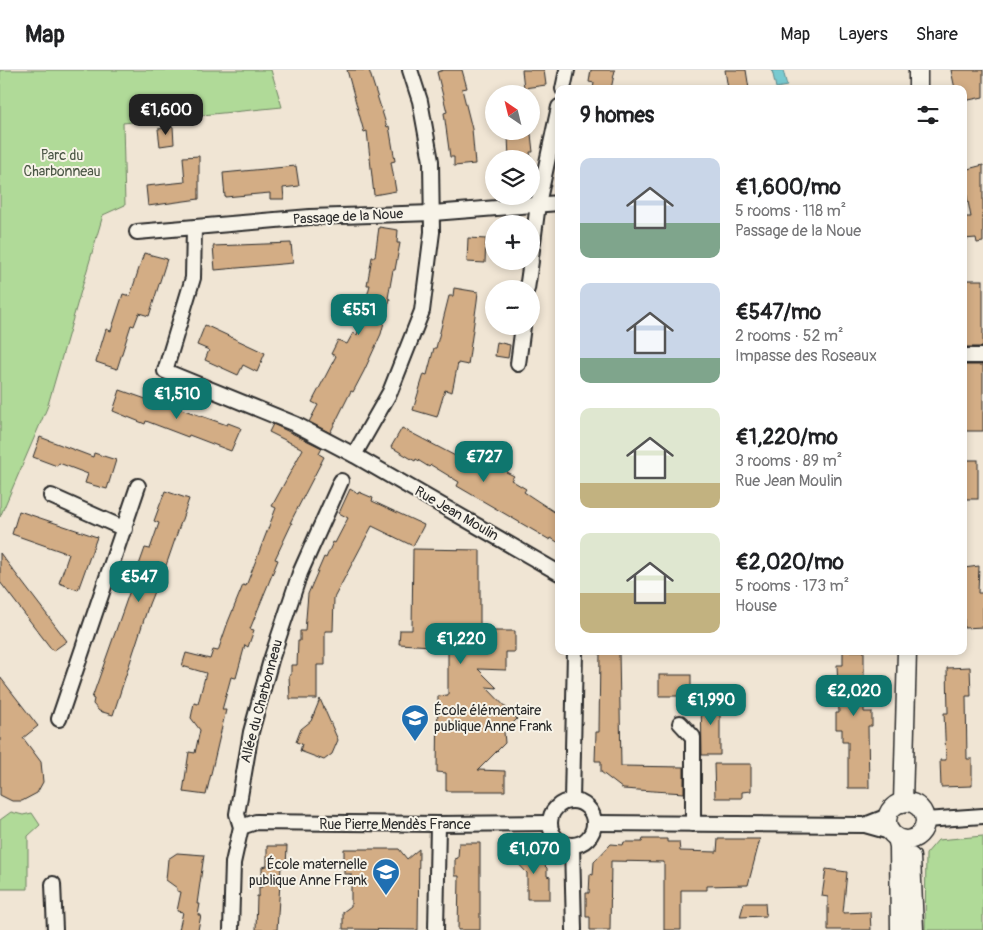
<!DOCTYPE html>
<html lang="en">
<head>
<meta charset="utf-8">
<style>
	:root { --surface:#fff; --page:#f6f6f6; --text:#202124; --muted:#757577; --line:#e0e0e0; --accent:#0f766e }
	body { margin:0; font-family:Pangolin,sans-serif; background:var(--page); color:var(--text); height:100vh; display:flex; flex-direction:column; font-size:19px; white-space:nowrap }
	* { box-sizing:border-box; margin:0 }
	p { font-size:16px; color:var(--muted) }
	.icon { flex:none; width:28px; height:28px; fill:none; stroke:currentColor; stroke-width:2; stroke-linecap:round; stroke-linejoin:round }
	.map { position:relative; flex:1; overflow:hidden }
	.sheet { position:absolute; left:555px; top:15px; width:412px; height:570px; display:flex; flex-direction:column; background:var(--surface); border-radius:10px; box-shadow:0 2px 8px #0003 }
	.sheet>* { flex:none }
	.needle { width:32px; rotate:325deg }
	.buttons { position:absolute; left:485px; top:15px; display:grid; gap:10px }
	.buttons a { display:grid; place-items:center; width:55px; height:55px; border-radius:50%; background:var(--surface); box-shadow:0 2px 8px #0003; font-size:25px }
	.price { position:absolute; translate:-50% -42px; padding:0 11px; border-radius:10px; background:var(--accent); color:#fff; font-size:16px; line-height:32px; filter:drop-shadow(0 1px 2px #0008) }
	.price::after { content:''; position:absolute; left:50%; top:30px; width:15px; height:11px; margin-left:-8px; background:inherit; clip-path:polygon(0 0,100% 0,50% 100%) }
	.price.on { background:#222; color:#fff }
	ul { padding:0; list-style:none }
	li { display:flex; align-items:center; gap:15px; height:125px; padding:0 25px }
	li span { display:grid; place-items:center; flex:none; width:140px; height:100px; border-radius:10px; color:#555 }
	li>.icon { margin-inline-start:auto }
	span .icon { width:60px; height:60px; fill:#fffc; stroke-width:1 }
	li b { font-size:21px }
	h2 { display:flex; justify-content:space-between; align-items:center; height:60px; padding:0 25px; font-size:21px }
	header { display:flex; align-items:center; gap:30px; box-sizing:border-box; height:70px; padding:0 25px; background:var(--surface); border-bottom:1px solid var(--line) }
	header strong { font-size:24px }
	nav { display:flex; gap:28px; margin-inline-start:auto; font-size:18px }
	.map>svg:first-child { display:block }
</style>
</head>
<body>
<header>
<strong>Map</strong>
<nav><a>Map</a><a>Layers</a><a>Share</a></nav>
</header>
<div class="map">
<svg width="983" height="860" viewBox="0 0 983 860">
	<rect width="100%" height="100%" fill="#f0e5d4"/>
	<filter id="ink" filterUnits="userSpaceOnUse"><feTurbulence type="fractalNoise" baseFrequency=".02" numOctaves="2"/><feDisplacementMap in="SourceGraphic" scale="10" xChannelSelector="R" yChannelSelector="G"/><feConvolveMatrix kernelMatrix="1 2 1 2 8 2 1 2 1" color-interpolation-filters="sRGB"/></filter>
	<g filter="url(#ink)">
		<g fill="#b0da98" stroke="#6e8262">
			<polygon points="0,0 271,0 282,37 123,53 125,135 103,145 47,338 0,447"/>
			<polygon points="11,742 23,745 32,743 40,755 28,766 28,819 0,819 0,750"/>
			<polygon points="983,766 983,860 925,860 926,784 938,770"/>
		</g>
		<polygon fill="#79cad0" stroke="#5a8a8e" points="772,0 783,0 787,16 776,18"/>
		<g fill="#d3ad85" stroke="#2b2b2b">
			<polygon points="347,0 369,0 387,57 389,56 395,91 391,92 396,121 374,125 367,61 364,62"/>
			<polygon points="444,0 462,0 467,18 462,19 472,59 475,94 454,96 454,87 450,87 444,43 447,42 437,2"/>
			<polygon points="522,0 544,0 546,15 524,18"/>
			<polygon points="591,0 615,0 611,19 593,19 594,13 589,12"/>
			<polygon points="725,0 746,0 749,19 728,19"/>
			<polygon points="951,0 983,0 983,27 964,31 964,19 955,19"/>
			<polygon points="173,57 174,74 160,76 158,59"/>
			<polygon points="531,64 533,82 530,82 531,89 509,89 508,66"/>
			<polygon points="199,86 199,129 148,136 146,116 185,112 183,87"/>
			<polygon points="983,95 983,172 977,173 976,168 964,169 964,147 971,147 964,111 964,100"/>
			<polygon points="296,96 299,116 283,118 284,129 270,129 270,123 225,127 223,103"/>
			<polygon points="379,157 398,160 397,173 400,173 395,200 393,200 388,228 390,229 381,264 364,301 353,322 351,321 330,363 309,352 318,335 312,332 336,286 331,284 338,270 347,274 353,263 357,265 370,215 367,215 372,187 375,187"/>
			<polygon points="468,168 486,169 485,193 467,192"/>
			<polygon points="291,173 293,193 215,200 213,176"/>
			<polygon points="144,183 167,189 149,246 139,243 134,256 131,255 117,299 96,292 106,259 111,261 123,224 130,226"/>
			<rect x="964" y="210" width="19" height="67"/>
			<polygon points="454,218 478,222 477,231 468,295 458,293 452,322 445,320 437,347 413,340 424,304 427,305 434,278 436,278 449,226 453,226"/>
			<polygon points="205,255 265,283 257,302 243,295 238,305 205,290 209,280 197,275"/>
			<polygon points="497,272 510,275 508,288 495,286"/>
			<rect x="964" y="295" width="19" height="66"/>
			<polygon points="120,320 163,335 164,333 227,355 228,353 241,358 231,381 189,365 188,367 146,351 145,354 113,341"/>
			<polygon points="273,354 322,378 319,384 324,387 290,453 292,453 275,489 278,490 250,559 254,560 248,577 245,575 236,608 231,607 222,640 226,640 206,725 183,722 189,682 195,683 200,660 191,648 194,633 198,634 206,603 182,596 186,583 210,589 213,580 218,581 228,552 243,515 246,516 276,438 272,436 303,379 269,362"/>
			<polygon points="402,358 463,390 464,388 471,391 473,388 481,392 485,386 509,396 506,402 514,406 511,410 526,419 524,422 559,445 559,473 551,468 550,470 457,416 459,412 431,395 429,397 416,389 415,391 391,377"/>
			<polygon points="40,367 93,387 94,383 116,390 107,419 85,413 88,404 59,393 57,396 33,387"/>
			<rect x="964" y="390" width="14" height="39"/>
			<polygon points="350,419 358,424 359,422 373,428 372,431 424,455 413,476 372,456 334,528 333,561 325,561 325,595 317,595 317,629 290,629 289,605 291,605 291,595 297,595 298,571 300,571 300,561 305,561 308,524 324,487 326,488 333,472 335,473 348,448 339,443"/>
			<polygon points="165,421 189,429 161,510 159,509 149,534 113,645 99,641 93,634 94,629 92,628 145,478 150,479 159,453 154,451"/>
			<polygon points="19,441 97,467 78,520 59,513 69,484 12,464"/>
			<polygon points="413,479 480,480 480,561 515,561 515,582 506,582 506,600 478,599 497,618 486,617 517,649 504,662 505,673 478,700 505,701 505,721 446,721 446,703 437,702 438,626 448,625 448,577 399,574 400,560 412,560"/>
			<polygon points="0,483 67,571 53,581 0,512"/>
			<polygon points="979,496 978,523 983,523 983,557 964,558 964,498"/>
			<polygon points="600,581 619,581 621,696 684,697 684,723 623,719 601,702 601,691 595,691 596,662 599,662"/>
			<polygon points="843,581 864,581 864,642 872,642 872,656 868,656 869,718 848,718 848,672 842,672 842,659 836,659 836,643 839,643 837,595 843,595"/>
			<polygon points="970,597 971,626 966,626 967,689 972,689 972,716 941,717 940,690 946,690 944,643 948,643 947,598"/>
			<rect x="659" y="605" width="32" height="21"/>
			<polygon points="0,607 38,656 23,668 41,692 43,712 37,723 22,731 12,731 0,725"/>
			<polygon points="701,626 717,627 717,636 720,636 720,685 702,685"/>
			<polygon points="320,629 338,670 332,684 324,690 300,681 302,674 296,672 301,659 311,651"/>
			<polygon points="714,694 751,694 751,721 742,722 742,728 715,728"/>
			<polygon points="643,769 667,769 667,772 679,772 680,781 717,782 718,769 760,769 748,815 707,816 707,820 681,820 681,860 664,860 664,792 611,791 610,860 590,860 590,847 586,847 586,823 589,823 590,804 593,805 594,792 611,774 623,775 624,772 642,772"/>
			<polygon points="459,773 480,773 480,860 458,860 459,806 455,806 455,789 458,788"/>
			<polygon points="267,776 287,776 286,797 281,797 277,860 256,860 257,826 259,826 259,817 262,817 262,797 267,796"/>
			<polygon points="525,776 547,798 547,806 550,807 550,829 527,829 527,803 513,788"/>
			<polygon points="344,779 399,779 407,789 419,779 418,860 343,859 343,842 351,836 351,804 344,804"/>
			<polygon points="177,783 204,785 197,834 200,834 198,845 201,845 198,860 179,860 183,842 177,841 181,822 177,821 177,818 166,810 168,789"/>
			<polygon points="826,799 847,802 843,843 870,842 871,860 828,860 828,827 822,826"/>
			<polygon points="744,833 765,833 766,846 740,847"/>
		</g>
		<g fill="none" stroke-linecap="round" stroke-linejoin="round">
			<g stroke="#2b2b2b" stroke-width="18">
				<g id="minor">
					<polyline points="563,19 567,0"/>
					<polyline points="194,158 193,208 165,301 295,354 354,385 559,503"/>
					<polyline points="137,162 310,147 433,143 559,133"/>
					<polyline points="531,187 538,134 559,37"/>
					<polyline points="527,219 531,191"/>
					<polyline points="964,286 983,286"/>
					<polyline points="518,294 523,256"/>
					<polyline points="354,385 390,322 422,241 432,162 431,91 420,31 410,0"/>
					<polyline points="51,426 125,459"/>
					<polyline points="59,649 138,416"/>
					<polyline points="680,653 693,667 693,754"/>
					<polyline points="572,731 575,581"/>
					<circle cx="572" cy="753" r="22"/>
					<polyline points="925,750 983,746"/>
					<polyline points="594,753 865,755 890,762"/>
					<polyline points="865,755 888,746"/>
					<polyline points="241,757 256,752 438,754 550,753"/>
					<polyline points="572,775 574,860"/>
					<polyline points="53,814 55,860"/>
					<polyline points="231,860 233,793 241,757 237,744 251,662 271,590 300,503 341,411"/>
					<polyline points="436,860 438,754"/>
				</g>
			</g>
			<g stroke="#2b2b2b" stroke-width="21">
				<g id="tertiary">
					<polyline points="918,19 918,0"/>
					<circle cx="906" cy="751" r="19"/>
					<polyline points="903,733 907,581"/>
					<polyline points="897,768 899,776 900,860"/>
					<polyline points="911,787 914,860"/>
				</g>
			</g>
			<use href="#minor" stroke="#f7f3e8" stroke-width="14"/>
			<use href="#tertiary" stroke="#f7f3e8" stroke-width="18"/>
		</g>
	</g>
	<defs>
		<g id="school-pin" transform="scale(1.4375)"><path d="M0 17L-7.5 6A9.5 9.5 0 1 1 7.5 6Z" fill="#1f6fb2" stroke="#f7f3e8"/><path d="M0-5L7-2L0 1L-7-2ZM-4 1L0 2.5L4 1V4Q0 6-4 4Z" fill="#fff"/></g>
	</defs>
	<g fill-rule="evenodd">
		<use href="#school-pin" x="415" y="648"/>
		<use href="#school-pin" x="386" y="802"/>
	</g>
	<g text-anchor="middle" stroke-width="4" stroke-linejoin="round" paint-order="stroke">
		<g font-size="14" fill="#4c5746" stroke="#f7f3e8">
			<text x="62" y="90">Parc du<tspan x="62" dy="16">Charbonneau</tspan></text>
		</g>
		<g font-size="14" fill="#2b2b2b" stroke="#f7f3e8">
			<text transform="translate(348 146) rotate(-3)" y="5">Passage de la Noue</text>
			<text transform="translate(457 443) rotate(30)" y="5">Rue Jean Moulin</text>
			<text transform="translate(261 631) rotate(-75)" y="5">Allée du Charbonneau</text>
			<text x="395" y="759">Rue Pierre Mendès France</text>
		</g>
		<g font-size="14" fill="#2b2b2b" stroke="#f7f3e8" text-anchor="start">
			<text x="434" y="645">École élémentaire<tspan x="434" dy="16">publique Anne Frank</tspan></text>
			<text x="367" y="799" text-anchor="end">École maternelle<tspan x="367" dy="16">publique Anne Frank</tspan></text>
		</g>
	</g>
</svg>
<div class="buttons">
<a><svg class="needle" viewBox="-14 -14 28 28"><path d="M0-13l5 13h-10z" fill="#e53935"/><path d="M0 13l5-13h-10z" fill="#757577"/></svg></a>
<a><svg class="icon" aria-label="layers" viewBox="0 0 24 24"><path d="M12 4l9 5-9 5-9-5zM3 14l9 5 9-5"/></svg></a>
<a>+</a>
<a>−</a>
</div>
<b class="price on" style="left:166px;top:66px">€1,600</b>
<b class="price" style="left:359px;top:266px">€551</b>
<b class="price" style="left:177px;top:350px">€1,510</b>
<b class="price" style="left:484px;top:413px">€727</b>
<b class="price" style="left:139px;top:533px">€547</b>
<b class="price" style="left:461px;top:595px">€1,220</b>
<b class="price" style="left:854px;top:647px">€2,020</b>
<b class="price" style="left:711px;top:656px">€1,990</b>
<b class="price" style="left:534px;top:805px">€1,070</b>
<section class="sheet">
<h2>9 homes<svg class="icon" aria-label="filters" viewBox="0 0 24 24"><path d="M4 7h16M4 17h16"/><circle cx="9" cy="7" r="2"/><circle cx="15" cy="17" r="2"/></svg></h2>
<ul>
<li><span style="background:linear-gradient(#c9d6e8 65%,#7fa58c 0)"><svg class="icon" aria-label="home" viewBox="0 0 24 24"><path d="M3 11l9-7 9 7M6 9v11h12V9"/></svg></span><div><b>€1,600/mo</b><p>5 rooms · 118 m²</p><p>Passage de la Noue</p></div></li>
<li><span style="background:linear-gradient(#c9d6e8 75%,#7fa58c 0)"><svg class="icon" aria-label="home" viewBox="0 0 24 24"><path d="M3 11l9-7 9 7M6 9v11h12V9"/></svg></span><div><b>€547/mo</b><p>2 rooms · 52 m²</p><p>Impasse des Roseaux</p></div></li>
<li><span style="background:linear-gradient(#dfe7d0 75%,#c2b280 0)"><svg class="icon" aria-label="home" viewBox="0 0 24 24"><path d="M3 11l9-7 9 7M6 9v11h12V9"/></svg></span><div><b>€1,220/mo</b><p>3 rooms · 89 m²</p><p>Rue Jean Moulin</p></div></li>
<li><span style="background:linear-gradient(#dfe7d0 60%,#c2b280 0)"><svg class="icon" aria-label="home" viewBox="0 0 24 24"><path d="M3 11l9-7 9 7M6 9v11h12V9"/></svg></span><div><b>€2,020/mo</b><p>5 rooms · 173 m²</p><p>House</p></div></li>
</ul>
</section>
</div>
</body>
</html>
